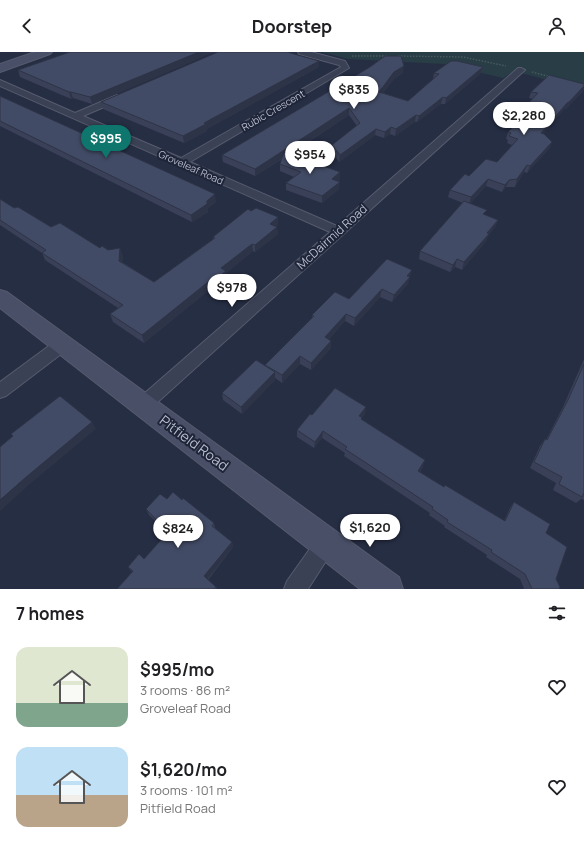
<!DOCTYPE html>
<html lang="en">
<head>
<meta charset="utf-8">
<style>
	:root { --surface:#fff; --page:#f2f2f2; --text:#202124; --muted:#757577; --accent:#0f766e }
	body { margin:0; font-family:Manrope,sans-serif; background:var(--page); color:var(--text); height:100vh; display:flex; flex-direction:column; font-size:15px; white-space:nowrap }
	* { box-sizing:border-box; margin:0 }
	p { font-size:13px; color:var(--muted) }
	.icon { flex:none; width:22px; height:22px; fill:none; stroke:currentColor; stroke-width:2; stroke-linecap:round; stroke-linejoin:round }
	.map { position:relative; height:537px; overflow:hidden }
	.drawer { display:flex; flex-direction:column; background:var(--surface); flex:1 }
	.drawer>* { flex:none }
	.price { position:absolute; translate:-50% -34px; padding:0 9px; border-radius:14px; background:#fff; color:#222; font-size:13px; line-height:26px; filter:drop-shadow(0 1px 2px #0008) }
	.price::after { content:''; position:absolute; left:50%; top:24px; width:12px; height:9px; margin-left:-6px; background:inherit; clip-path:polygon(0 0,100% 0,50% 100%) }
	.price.on { background:var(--accent); color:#fff }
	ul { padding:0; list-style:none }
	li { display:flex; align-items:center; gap:12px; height:100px; padding:0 16px }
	li span { display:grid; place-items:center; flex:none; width:112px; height:80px; border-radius:12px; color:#555 }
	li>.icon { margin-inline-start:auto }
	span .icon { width:48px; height:48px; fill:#fffc; stroke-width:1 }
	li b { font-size:17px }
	h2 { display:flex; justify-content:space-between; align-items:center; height:48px; padding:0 16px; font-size:17px }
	header { display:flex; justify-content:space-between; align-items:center; height:52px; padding:0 16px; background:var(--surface); font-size:18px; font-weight:700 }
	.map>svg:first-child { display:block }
</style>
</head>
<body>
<header><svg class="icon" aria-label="back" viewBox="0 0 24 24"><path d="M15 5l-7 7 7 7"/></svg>Doorstep<svg class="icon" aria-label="person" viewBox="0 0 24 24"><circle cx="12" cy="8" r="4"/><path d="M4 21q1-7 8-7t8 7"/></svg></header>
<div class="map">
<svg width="584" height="537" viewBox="0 0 584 537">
	<rect width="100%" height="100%" fill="#262e44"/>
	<polygon fill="#283d45" points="322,0 584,0 584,38 514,19 503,26 444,12 348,7"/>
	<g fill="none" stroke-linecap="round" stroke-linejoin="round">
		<g stroke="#565b6e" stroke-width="2">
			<g id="street">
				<polygon points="298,0 311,0 345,9 349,16 190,110 337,174 518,16 521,16 525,18 150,357 144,359 138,357 135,352 138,347 330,180 0,34 0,28 75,61 117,43 123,43 124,45 123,47 83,64 181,106 341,15 339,13 299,2"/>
				<polygon points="63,286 69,288 71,292 69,296 6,344 0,346 0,330 57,288"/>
				<polygon points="326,480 333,484 337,491 333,498 308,537 284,537 287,529 319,484"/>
			</g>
		</g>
		<g stroke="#565b6e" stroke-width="2">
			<g id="secondary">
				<polygon points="35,0 52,0 50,2 0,20 0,12"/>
				<polygon points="0,238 7,240 399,525 403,537 360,537 0,256"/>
			</g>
		</g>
		<g stroke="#475a61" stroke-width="1.5" stroke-dasharray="1.5 1.5" stroke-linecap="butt">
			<polyline points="352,4 387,4"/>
			<polyline points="398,4 463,5 506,14"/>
			<polyline points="532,20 551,25"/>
		</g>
		<use href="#street" fill="#3b4154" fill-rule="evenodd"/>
		<use href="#secondary" fill="#484f67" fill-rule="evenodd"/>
	</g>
	<g fill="#394057">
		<polygon points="70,0 214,0 92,52 73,46 71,47 20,25 18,18"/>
		<polygon points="319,9 319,15 207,77 207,79 184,91 103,57 101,50"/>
		<polygon points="483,15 481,21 445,52 441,52 417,70 415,70 395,84 390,82 384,86 375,83 339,110 332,100 332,93 357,74 349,63 290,102 340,120 340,128 338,129 339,137 322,151 286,138 286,131 294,125 280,119 280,112 282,107 255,124 223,110 222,103 403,21 394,27 383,41 408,49 433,27 434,21"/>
		<polygon points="583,39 566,57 564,57 543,82 552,90 549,97 527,121 524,120 515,135 506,135 502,140 486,134 470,152 485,163 498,168 495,175 488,184 486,189 462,218 455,215 450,220 419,207 420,199 463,151 448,145 450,138 469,124 497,110 512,93 507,91 508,88 506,87 508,80 520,68 518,67 520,60 533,47 529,46 531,40"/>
		<polygon points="0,44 216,150 208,156 208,160 192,170 0,74"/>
		<polygon points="0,147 14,156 51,175 100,196 108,198 123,204 122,210 154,230 213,187 213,185 251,159 278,165 278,173 276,174 278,182 255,200 253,199 226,221 227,226 211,239 209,238 144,291 113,270 110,262 118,256 45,208 42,201 0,173"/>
		<polygon points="410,225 409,226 408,232 392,250 380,245 354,274 345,269 329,287 331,296 311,318 300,312 282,331 275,326 275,328 242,362 223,348 222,341 265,314 265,313 312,267 312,263 349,247"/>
		<polygon points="584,307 584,448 581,447 576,451 553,438 556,431 530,416 540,394 545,387 546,388 563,355"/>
		<polygon points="365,362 362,365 362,368 423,415 420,420 444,435 504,469 510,456 514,450 546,481 556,527 559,537 524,537 520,527 486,505 487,503 444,475 445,474 429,463 430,461 344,404 345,401 322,386 314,396 297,385 297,378 312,363"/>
		<polygon points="167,447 182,448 214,471 215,476 232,490 233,495 208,528 216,535 217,537 117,537 132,520 128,515 144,507 167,481 149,463 146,457"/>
	</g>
	<g fill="#2e3447">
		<polygon points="199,0 214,0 92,52 90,45"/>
		<polygon points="319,9 319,15 207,77 207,79 184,91 183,84 204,71"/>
		<polygon points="404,14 403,21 394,27 378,47 379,40 394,20"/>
		<polygon points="483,15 481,21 445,52 446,46"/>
		<polygon points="584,34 583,39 566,57 564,57 538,88 541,81 567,51"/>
		<polygon points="69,40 71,40 73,46 71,47"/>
		<polygon points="443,45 441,52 417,70 419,64"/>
		<polygon points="349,56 349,63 255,124 255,117"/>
		<polygon points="416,63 415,70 395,84 396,77"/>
		<polygon points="391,75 390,82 384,86 385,80"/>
		<polygon points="376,77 375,83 339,110 340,103"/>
		<polygon points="552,90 549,97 527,121 530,114"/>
		<polygon points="527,113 524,120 515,135 517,127"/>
		<polygon points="340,120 340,128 332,134 332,127"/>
		<polygon points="488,127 486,134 469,153 471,145"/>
		<polygon points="509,128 506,135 502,140 505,133"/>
		<polygon points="340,130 339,137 322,151 322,144"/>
		<polygon points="215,142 216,150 208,156 208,160 192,170 191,163"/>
		<polygon points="278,165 278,173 270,179 270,172"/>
		<polygon points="498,168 495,175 488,184 486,189 462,218 464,210"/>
		<polygon points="277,175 278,182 255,200 255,193"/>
		<polygon points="252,192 253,199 226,221 227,226 211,239 210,232 221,216"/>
		<polygon points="120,196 123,204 122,216 119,209"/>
		<polygon points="457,207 455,215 450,220 453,213"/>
		<polygon points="412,218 408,232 392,250 394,243 407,224"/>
		<polygon points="208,230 209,238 144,291 142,283"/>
		<polygon points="382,237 380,245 354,274 355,266"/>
		<polygon points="346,262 345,269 324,292 325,285"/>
		<polygon points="331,289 331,296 311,318 311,311"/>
		<polygon points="300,304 300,312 282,331 282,323"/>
		<polygon points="275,320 275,328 242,362 241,355"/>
		<polygon points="366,355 365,362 358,371 359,364"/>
		<polygon points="92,370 96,377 30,432 0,459 0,448 25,426"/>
		<polygon points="323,379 322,386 314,396 315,390"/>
		<polygon points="425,408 423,415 416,425 418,419"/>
		<polygon points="232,490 233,495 206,529 204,524"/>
	</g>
	<g fill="#424b65" stroke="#2e3447">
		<polygon points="70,0 199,0 90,45 71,40 69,40 18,18"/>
		<polygon points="218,0 287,0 319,9 204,71 206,72 183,84 101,50"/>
		<polygon points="385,4 401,4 404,14 394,20 379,40 408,49 439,22 434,21 451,9 457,9 483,15 446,46 443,45 419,64 416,63 396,77 391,75 385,80 376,77 340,103 332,93 360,71 349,56 255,117 222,103 370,15"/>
		<polygon points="549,23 584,32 584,34 569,50 567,51 541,81 544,82 552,90 530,114 527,113 517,127 509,128 505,133 488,127 471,145 450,138 465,122 469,124 486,107 497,110 518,87 509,84 511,81 508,80 525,63 525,62 520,60 538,41 531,40"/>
		<polygon points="0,44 215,142 207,149 207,152 191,163 0,69"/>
		<polygon points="284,100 340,120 332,127 340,130 322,144 286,131 301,120 280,112"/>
		<polygon points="0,147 14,156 18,155 51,175 60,171 100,196 102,194 108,198 120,196 119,209 154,230 215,186 213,185 248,157 251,159 256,156 278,165 270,172 277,175 255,193 252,192 221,216 226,219 210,232 208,230 142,283 110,262 123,253 42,201 46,198 0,168"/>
		<polygon points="464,149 487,158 483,162 498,168 487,181 489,182 464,210 457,207 453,213 420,199"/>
		<polygon points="387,207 412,218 407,224 410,225 394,243 382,237 355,266 346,262 325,285 331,289 311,311 300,304 282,323 265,313 314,264 312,263 335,240 349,247"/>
		<polygon points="256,308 275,320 241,355 222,341"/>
		<polygon points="584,312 584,441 582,445 559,432 562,425 534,410 545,387 547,388 568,348"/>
		<polygon points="335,336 366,355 359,364 362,365 361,367 425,408 418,419 444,435 445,433 505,469 514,450 550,472 546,481 567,495 556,527 560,535 559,537 532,537 525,522 491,500 492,498 447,470 448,468 432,457 433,455 345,397 347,395 323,379 315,390 297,378 310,362 312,363"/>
		<polygon points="60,344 92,370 25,426 0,448 0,395 13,384 11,382"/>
		<polygon points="173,440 182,448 183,446 214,471 212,474 232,490 204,524 216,535 214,537 117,537 133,519 128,515 139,502 144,507 168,480 146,457 160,442 167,447"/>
	</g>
	<g text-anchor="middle" stroke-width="4" stroke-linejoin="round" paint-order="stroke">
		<g font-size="10" fill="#b8bdcd" stroke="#1f2539">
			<text transform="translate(273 58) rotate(-30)" y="4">Rubic Crescent</text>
			<text transform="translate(191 115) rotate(24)" y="4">Groveleaf Road</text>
		</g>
		<g font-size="12" fill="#b8bdcd" stroke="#1f2539">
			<text transform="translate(332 185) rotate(-42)" y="4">McDairmid Road</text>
		</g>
		<g font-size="14" fill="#b8bdcd" stroke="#1f2539">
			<text transform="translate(194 391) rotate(37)" y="5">Pitfield Road</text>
		</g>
	</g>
</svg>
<b class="price" style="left:354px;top:58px">$835</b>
<b class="price" style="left:524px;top:84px">$2,280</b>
<b class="price on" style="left:106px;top:107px">$995</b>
<b class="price" style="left:310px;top:123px">$954</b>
<b class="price" style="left:232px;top:256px">$978</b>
<b class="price" style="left:370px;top:496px">$1,620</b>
<b class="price" style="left:178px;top:497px">$824</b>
</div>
<section class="drawer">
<h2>7 homes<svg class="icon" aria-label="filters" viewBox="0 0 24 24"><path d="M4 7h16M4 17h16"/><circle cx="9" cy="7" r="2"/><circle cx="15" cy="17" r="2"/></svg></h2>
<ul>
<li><span style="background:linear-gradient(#dfe7d0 70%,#7fa58c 0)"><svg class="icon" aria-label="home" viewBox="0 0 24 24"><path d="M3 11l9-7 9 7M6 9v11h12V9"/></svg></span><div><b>$995/mo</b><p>3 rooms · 86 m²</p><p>Groveleaf Road</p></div><svg class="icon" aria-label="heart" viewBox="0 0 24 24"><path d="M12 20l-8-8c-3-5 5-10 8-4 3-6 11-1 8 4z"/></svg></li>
<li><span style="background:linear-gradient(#bfe0f5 60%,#b9a48a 0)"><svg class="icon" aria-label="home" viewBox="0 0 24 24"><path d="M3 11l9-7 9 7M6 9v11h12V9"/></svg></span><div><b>$1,620/mo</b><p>3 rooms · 101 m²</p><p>Pitfield Road</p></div><svg class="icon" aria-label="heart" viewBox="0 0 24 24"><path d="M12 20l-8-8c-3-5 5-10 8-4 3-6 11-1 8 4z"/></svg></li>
</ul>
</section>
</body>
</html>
